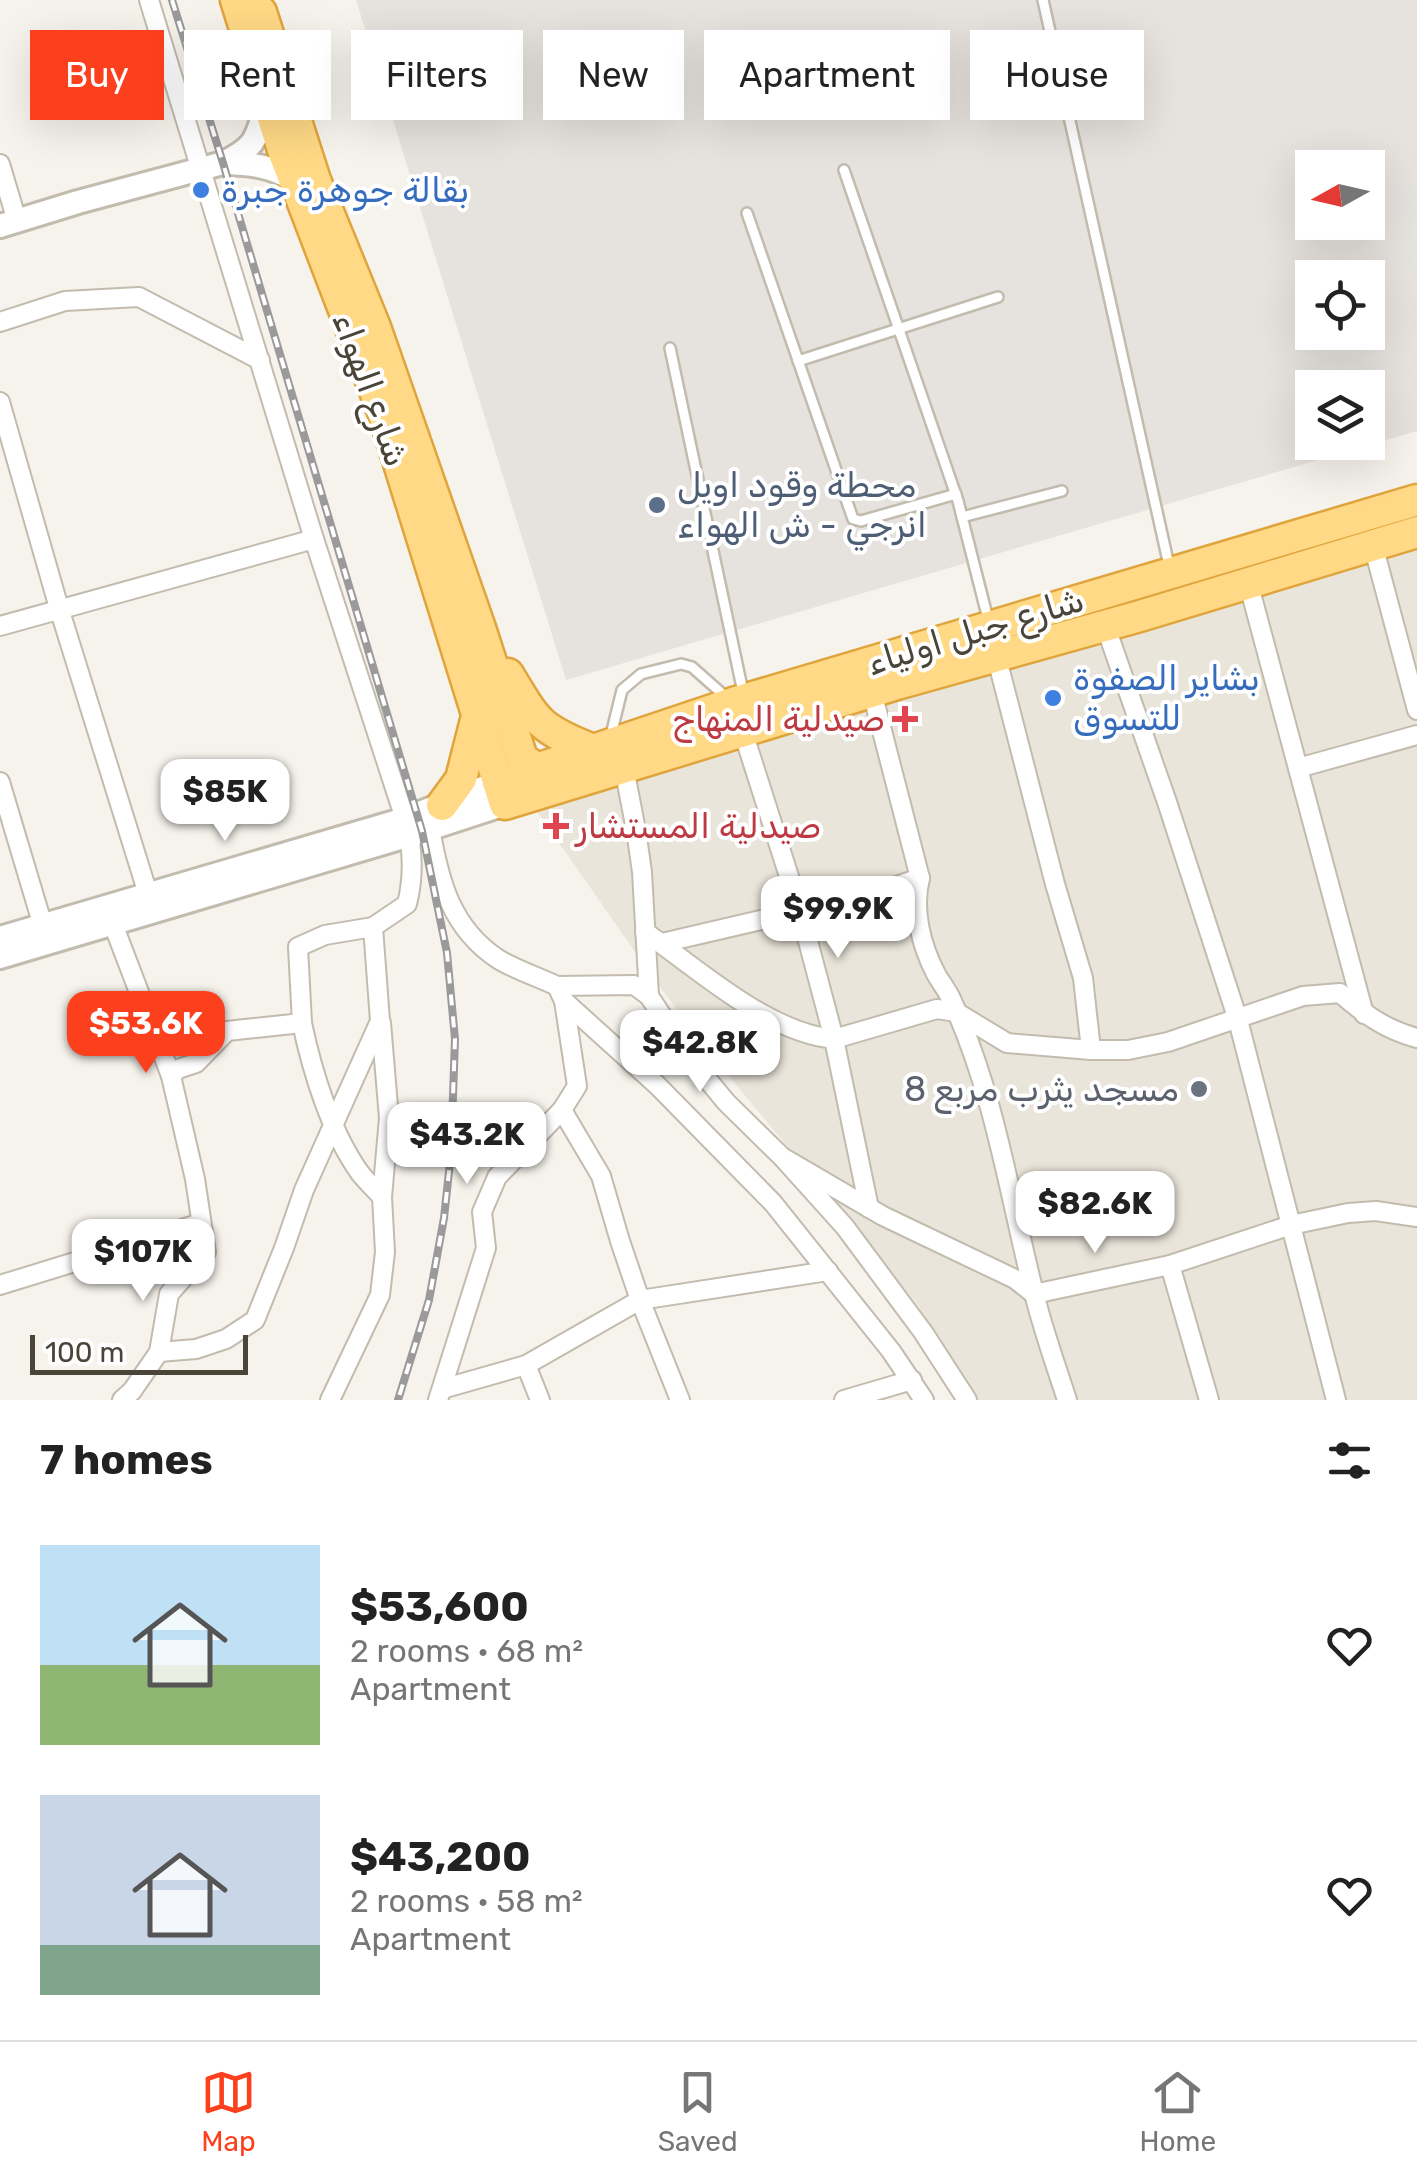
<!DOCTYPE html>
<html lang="en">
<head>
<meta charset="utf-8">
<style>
	:root { --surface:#fff; --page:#f6f6f6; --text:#222; --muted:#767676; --line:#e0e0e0; --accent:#fc3f1d }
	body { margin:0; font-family:Rubik,Cairo,sans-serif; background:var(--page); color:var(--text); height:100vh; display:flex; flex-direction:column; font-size:38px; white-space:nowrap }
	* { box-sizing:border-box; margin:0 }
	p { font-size:32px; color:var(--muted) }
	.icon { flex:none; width:55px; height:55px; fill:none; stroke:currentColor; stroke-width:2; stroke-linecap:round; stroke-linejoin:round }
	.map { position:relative; height:1400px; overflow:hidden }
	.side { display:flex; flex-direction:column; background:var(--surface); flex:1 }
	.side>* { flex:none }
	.top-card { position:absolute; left:30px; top:30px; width:1358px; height:90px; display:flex; gap:20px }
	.needle { width:65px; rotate:262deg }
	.controls { position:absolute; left:1295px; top:150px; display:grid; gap:20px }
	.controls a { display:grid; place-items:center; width:90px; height:90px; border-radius:0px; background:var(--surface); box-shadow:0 10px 40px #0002; font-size:50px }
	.scale { position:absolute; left:30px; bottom:25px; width:218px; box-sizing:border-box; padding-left:10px; border:5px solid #4b4439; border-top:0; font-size:28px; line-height:35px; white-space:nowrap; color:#4b4439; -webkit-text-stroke:8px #fff; paint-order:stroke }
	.price { position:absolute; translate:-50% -85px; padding:0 22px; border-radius:20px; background:#fff; color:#222; font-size:32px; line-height:65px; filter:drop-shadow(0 2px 5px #0008) }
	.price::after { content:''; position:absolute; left:50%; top:60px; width:30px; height:22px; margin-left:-15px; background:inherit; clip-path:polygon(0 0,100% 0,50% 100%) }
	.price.selected { background:var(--accent); color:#fff }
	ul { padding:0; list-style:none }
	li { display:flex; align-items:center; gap:30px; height:250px; padding:0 40px }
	li span { display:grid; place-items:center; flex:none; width:280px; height:200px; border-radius:0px; color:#555 }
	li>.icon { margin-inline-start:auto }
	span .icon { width:120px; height:120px; fill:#fffc; stroke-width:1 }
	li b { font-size:42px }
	h2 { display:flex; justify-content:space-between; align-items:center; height:120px; padding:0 40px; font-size:42px }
	.chip { padding:0 35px; border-radius:0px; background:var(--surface); box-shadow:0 10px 40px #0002; font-size:35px; line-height:90px }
	.chip.selected { background:var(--accent); color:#fff }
	.tabs { display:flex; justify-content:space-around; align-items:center; height:140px; border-top:2px solid var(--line); background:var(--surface); font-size:28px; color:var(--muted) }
	.tabs a { display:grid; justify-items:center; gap:5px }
	.tabs .selected { color:var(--accent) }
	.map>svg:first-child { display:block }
</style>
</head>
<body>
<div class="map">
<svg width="1417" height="1400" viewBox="0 0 1417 1400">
	<rect width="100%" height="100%" fill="#f6f3ec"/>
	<polygon fill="#eae5da" points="1417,528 1417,1400 978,1400 915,1301 714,1058 654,979 534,807"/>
	<path fill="#e6e2dd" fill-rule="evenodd" d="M356,0H1417V431L566,680ZM1312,168H1368V222H1312ZM1312,278H1368V332H1312ZM1312,388H1368V442H1312Z"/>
	<polygon fill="#e5e3e0" points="1417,182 1417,288 1392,190"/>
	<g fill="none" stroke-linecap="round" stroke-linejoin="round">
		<g stroke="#c2bbae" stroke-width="14">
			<g id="service">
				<polyline points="1043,0 1170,570"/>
				<polyline points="844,170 958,501 989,623"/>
				<polyline points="747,213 853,519 861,521 956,494"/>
				<polyline points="670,348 743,692"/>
				<polyline points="798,361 998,297"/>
				<polyline points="962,517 1062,491"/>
				<polyline points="610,739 622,690 641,674 681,664 692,667 727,698"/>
			</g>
		</g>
		<g stroke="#c2bbae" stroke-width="22">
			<g id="minor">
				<path d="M149,0L314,539L405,819C413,847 414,876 407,904L373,927L380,1021L304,1190L284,1248L255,1320L226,1339L196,1349L159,1352"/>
				<polyline points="0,164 17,221"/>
				<polyline points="0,322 65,301 139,297 260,360"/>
				<polyline points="0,402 59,608 148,894"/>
				<polyline points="1373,545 1417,710"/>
				<polyline points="1248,582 1364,1014"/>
				<polyline points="1105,625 1167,802 1238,1020 1336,1400"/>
				<polyline points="0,626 314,539"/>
				<polyline points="996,655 1055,884 1083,978 1091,1050"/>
				<path d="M872,692L920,878C912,910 921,945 936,974C941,983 948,991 952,1001C994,1092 1009,1193 1033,1289C1042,1327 1055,1363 1067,1400"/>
				<polyline points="743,732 800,911 834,1039 869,1208"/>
				<polyline points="624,768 636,830 642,872 649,996"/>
				<polyline points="1298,768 1417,735"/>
				<polyline points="0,782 43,926"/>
				<path d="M430,828C439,881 451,928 498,959C516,970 538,977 557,986L564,1001L657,1085L773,1203L891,1351L924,1400"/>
				<polyline points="113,924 171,1076 195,1179 206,1252 169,1294 159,1352 132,1391 122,1400"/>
				<path d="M645,932C698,969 768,1033 834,1039L937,1009L956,1012L1007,1043L1091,1050H1128L1168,1042L1303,996L1340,993C1364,1014 1386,1030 1417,1038"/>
				<polyline points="662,943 800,911 832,908 920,878"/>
				<polyline points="557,986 634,985 649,996 689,1057 726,1102 782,1157 845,1227 923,1332 967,1400"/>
				<path d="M302,1023C312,1071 331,1133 360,1173C366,1181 375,1189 382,1197"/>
				<polyline points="171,1076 178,1069 196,1063 227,1031 302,1023 298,947 325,935 373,927"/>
				<polyline points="562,1110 601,1176 620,1241 640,1300 680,1400"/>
				<polyline points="782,1157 883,1216 1015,1279 1034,1294 1170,1265 1291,1225 1348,1213 1376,1211 1417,1217"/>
				<polyline points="1170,1265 1209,1400"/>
				<polyline points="0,1285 201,1223"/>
				<polyline points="526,1365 540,1400"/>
				<polyline points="442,1389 526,1365 640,1300 828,1271"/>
				<polyline points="330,1400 380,1295 385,1252 382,1197 389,1118 381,1023"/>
				<polyline points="438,1400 486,1248 482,1212 497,1177 562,1110 577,1086 564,1001"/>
				<polyline points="844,1400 912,1380"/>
			</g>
		</g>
		<g stroke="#c2bbae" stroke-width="28">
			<g id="tertiary">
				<path d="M226,163C252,164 272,166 294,180"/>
				<path d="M0,226L78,202L223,163C258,146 256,138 267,103"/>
				<polyline points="0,938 405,819 498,782"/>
				<polyline points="0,957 410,835 505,804"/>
			</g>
		</g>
		<g stroke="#e0a43c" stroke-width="35">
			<g id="trunk">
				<polyline points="236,0 284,153 383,412 505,804 897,684 1140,616 1417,532"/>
				<polyline points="261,12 315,180 375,327 480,628 522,758 535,768"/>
				<path d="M508,674C537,722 538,728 591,749"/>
				<polyline points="498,782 733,703 1417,500"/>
				<polyline points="442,805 461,779 476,720"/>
			</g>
		</g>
		<use href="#service" stroke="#fff" stroke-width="9"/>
		<use href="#minor" stroke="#fff" stroke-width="18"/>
		<use href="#tertiary" stroke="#fff" stroke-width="22"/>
		<use href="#trunk" stroke="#ffd985" stroke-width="30"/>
		<g stroke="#9a9a9a" stroke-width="8">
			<polyline id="rail" points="172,0 223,163 422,831 447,953 455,1039 451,1153 444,1218 429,1300 398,1400"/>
		</g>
		<use href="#rail" stroke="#fff" stroke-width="4" stroke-dasharray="11" stroke-linecap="butt"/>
	</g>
	<g fill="#3f7fe0" stroke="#fff" stroke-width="4">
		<circle cx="201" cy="190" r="10"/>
		<circle cx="1053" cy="698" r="10"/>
	</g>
	<circle fill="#5c6f8a" stroke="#fff" stroke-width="4" cx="657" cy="505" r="10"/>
	<g fill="#e0444e" stroke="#fff" stroke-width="4">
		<path d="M900 704h10v10h10v10h-10v10h-10v-10h-10v-10h10z"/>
		<path d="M551 811h10v10h10v10h-10v10h-10v-10h-10v-10h10z"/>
	</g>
	<circle fill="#6b7280" stroke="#fff" stroke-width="4" cx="1199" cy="1089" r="10"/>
	<g text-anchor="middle" stroke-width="8" stroke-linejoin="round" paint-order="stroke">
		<g font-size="35" fill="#366cbe" stroke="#fff" text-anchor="start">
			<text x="221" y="202">بقالة جوهرة جبرة</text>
			<text x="1073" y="690">بشاير الصفوة<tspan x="1073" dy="40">للتسوق</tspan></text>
		</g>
		<g font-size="35" fill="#4b4439" stroke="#fff">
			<text transform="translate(371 389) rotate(70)" y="12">شارع الهواء</text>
			<text transform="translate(975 631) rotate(-17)" y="12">شارع جبل اولياء</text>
		</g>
		<g font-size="35" fill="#4e5e75" stroke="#fff" text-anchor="start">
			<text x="677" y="497">محطة وقود اويل<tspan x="677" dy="40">انرجي - ش الهواء</tspan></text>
		</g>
		<g font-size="35" fill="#be3a42" stroke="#fff" text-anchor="end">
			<text x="885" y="731">صيدلية المنهاج</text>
			<text x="576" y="838" text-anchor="start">صيدلية المستشار</text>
		</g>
		<g font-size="35" fill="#5b616d" stroke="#fff" text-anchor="end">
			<text x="1179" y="1101">مسجد يثرب مربع 8</text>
		</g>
	</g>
</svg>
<div class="controls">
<a><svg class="needle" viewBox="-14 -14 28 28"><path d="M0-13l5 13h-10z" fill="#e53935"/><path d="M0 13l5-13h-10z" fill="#767676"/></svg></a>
<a><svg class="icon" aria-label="locate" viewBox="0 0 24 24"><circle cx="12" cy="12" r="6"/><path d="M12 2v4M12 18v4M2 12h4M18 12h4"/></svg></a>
<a><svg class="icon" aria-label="layers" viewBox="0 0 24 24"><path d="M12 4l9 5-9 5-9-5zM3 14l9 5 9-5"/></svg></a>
</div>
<div class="scale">100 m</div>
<b class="price" style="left:225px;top:844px">$85K</b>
<b class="price" style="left:838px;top:961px">$99.9K</b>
<b class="price selected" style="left:146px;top:1076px">$53.6K</b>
<b class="price" style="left:700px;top:1095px">$42.8K</b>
<b class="price" style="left:467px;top:1187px">$43.2K</b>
<b class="price" style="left:1095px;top:1256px">$82.6K</b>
<b class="price" style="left:143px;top:1304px">$107K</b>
<div class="top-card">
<a class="chip selected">Buy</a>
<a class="chip">Rent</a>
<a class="chip">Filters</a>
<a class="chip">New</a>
<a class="chip">Apartment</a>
<a class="chip">House</a>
</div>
</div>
<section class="side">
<h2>7 homes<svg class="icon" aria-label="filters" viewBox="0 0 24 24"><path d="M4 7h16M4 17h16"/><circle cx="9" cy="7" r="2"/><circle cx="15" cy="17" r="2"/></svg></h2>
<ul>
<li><span style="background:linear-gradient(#bfe0f5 60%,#8fb573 0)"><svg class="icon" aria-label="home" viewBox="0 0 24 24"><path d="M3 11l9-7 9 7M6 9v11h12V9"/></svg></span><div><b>$53,600</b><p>2 rooms · 68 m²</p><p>Apartment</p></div><svg class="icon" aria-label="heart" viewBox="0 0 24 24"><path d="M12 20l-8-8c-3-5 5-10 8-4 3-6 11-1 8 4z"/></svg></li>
<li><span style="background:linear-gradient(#c9d6e8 75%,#7fa58c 0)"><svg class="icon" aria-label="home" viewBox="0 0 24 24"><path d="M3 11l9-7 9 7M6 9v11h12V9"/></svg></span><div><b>$43,200</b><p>2 rooms · 58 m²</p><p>Apartment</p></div><svg class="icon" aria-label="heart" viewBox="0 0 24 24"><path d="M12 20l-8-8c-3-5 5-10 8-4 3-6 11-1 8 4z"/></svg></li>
</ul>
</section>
<nav class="tabs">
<a class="selected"><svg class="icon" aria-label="map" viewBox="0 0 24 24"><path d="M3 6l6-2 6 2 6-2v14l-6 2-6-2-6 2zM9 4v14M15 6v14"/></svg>Map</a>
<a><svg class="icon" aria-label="saved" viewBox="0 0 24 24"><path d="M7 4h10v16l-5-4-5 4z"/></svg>Saved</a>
<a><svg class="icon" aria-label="home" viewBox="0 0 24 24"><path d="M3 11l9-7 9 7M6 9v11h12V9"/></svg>Home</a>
</nav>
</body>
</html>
